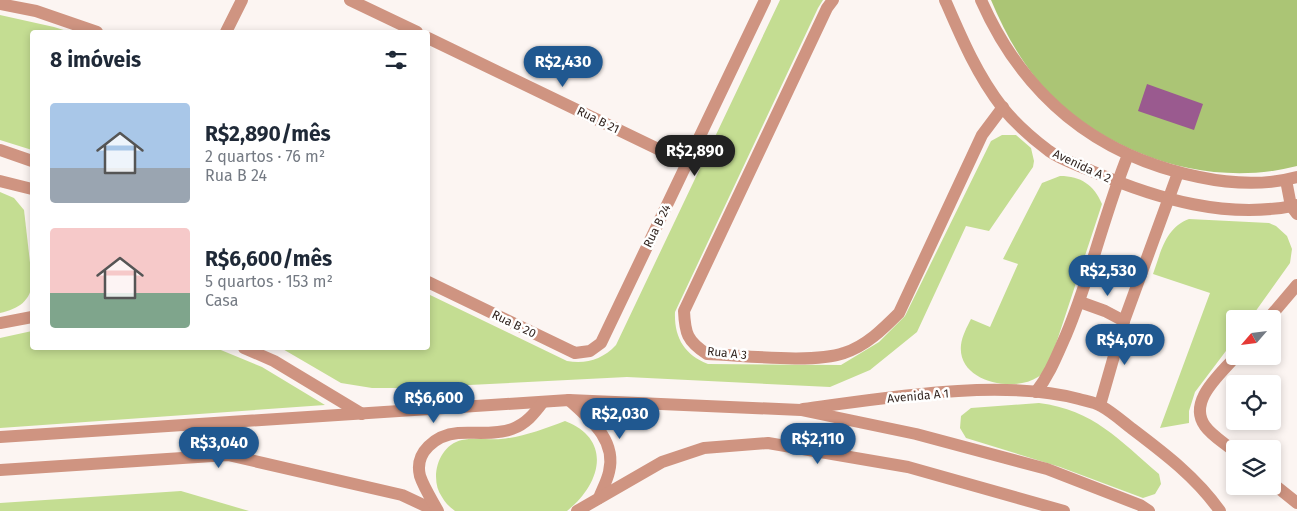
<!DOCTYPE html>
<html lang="pt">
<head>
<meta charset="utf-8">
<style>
	:root { --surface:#fff; --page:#f2f2f3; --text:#1f2937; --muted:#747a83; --accent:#205890 }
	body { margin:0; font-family:"Fira Sans",sans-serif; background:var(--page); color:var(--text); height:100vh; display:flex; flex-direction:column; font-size:19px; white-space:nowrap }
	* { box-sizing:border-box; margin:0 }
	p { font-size:16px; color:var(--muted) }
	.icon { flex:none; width:28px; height:28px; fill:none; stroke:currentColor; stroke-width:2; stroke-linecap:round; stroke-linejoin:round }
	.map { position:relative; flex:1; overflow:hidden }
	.sheet { position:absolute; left:30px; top:30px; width:400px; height:320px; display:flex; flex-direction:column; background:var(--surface); border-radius:5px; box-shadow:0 2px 8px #0003 }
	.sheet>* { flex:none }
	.needle { width:32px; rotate:242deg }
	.fabs { position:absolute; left:1226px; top:310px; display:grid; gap:10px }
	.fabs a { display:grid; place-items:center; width:55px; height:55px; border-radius:5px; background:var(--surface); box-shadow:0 2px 8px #0003; font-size:25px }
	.price { position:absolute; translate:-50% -42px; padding:0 11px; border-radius:18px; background:var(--accent); color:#fff; font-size:16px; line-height:32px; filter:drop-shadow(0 1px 2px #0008) }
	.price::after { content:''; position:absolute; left:50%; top:30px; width:15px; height:11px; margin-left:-8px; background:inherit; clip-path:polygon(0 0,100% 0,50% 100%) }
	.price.current { background:#222; color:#fff }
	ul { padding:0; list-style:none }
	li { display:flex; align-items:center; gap:15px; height:125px; padding:0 20px }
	li span { display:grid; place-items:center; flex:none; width:140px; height:100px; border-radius:5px; color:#555 }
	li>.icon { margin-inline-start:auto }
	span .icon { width:60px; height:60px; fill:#fffc; stroke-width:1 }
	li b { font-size:21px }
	h2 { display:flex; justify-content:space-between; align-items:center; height:60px; padding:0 20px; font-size:21px }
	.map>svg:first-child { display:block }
</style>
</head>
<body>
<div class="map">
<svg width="1297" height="511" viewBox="0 0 1297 511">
	<rect width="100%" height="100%" fill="#fcf5f2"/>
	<g fill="#c4dd92">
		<path d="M780,0H823L818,8L675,312C674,337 684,355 708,364L841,365L879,342L905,316L991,141L1002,135H1016L1031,148L1034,161L1033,167L989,231L966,226L917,332L870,370L830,387L627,377L408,388H372L341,383L281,348H428V294L567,361C586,364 602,360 616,345Z"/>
		<polygon points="0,15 54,27 70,32 32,32 32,150 0,140"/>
		<path d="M1060,176C1081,176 1094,185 1102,204L1050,362C1047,367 1044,373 1038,377C1014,393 957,382 961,345C962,336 967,327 971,319L990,327L1018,264L1003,259L1042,183Z"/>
		<path d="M0,192L14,198L24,210L32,280C32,301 18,309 0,313Z"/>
		<path d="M1189,219L1269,223L1276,226L1287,236L1292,249L1290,263L1250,319H1235V339L1195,392L1189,411V423L1160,428L1210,293L1153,274C1161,252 1165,228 1189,219Z"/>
		<polygon points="32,331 32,348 216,348 262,367 325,405 0,428 0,338"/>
		<path d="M1039,403C1094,410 1119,440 1159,474L1161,484L1155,494L1143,498L1060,467L966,438L960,428L961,416L971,408Z"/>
		<path d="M565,421C614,440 600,485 567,511H455C450,507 445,503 442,497C429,479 438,445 462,440C474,437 489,440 501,439C523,437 544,429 565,421Z"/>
		<polygon points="181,491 249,511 0,511 0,503"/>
	</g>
	<path fill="#abc575" d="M991,0H1297V166C1212,188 1117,158 1054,98C1026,71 1006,36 991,0Z"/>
	<polygon fill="#9a5a8f" points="1147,84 1203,104 1194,130 1138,111"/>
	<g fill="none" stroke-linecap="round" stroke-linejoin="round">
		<g stroke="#cf9481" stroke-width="12">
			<polyline points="350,0 417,32"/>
			<path d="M833,0L827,8L684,311C685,333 687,341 707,354C741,355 813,364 844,353C866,346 883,329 899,313L982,135L1003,107"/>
			<path d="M945,0C961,37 977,75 1002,107C1015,123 1033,139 1049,151C1062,160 1080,166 1094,172C1157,199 1228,220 1297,205"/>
			<path d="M981,0C1023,95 1096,156 1199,177C1232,184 1264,186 1297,177"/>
			<polyline points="0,4 36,11 97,32"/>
			<polyline points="226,32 242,0"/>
			<polyline points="428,38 687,163"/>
			<polyline points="0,150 32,161"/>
			<polyline points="1286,180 1291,206 1297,214"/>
			<polyline points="0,181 32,189"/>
			<polyline points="428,282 575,353 590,351 601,343 765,0"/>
			<polyline points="1080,302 1105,311 1124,321"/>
			<polyline points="1268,319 1297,285"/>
			<polyline points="0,323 32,317"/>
			<polyline points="244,348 274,361 362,414"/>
			<path d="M1036,392C1050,374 1057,355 1066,335C1091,276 1104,214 1128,155"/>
			<polyline points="1100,405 1124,321 1178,173"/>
			<path d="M803,409C885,398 1000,378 1079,399C1086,401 1095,402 1101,406C1112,412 1122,421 1131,428C1164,453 1196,477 1220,511"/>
			<path d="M1235,452C1226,444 1212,436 1205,426C1187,401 1221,374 1236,356"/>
			<polyline points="1272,483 1297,503"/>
		</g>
		<g stroke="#cf9481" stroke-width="12">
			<path d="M569,400C590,419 617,440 609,472C607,481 602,490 599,498"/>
			<polyline points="0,437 569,400 801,410 916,434 1047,469 1140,505 1149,511"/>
			<polyline points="0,470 228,455 402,495 436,511"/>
			<path d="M438,511C432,500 424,488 420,476C414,452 436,435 458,433C474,432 496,435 512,429C526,424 534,414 543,402"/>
			<polyline points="577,511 662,462 704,448 768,443 908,467 1064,511"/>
		</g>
	</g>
	<g text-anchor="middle" stroke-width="5" stroke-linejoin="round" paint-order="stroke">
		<g font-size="12" fill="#332621" stroke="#fff">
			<text transform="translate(598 120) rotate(26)" y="4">Rua B 21</text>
			<text transform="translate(1082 166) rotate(25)" y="4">Avenida A 2</text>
			<text transform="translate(657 226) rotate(-64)" y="4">Rua B 24</text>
			<text transform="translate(514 324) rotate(26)" y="4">Rua B 20</text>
			<text transform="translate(727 353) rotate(6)" y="4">Rua A 3</text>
			<text transform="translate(918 396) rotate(-5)" y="4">Avenida A 1</text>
		</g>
	</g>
</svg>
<div class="fabs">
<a><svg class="needle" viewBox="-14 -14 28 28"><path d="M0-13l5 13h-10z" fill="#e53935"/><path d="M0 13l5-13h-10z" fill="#747a83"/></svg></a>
<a><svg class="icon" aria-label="locate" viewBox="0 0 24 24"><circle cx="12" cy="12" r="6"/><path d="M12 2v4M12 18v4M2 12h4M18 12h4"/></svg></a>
<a><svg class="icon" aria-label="layers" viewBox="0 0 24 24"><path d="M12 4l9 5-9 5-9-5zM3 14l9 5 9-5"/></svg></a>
</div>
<b class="price" style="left:563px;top:88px">R$2,430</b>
<b class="price current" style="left:695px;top:177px">R$2,890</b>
<b class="price" style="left:1108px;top:297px">R$2,530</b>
<b class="price" style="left:1125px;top:366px">R$4,070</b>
<b class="price" style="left:434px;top:424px">R$6,600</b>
<b class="price" style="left:620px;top:440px">R$2,030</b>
<b class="price" style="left:818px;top:465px">R$2,110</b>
<b class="price" style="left:219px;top:469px">R$3,040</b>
<section class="sheet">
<h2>8 imóveis<svg class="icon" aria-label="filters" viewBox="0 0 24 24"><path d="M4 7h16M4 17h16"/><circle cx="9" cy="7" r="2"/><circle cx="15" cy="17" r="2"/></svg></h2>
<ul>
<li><span style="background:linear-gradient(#a9c7e8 65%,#9aa5b1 0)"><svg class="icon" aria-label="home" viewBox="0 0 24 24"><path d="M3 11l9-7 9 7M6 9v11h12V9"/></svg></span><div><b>R$2,890/mês</b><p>2 quartos · 76 m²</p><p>Rua B 24</p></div></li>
<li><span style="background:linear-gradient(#f6c9c9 65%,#7fa58c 0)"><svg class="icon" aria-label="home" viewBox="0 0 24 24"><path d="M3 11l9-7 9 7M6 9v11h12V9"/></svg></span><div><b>R$6,600/mês</b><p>5 quartos · 153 m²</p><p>Casa</p></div></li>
</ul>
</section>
</div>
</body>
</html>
